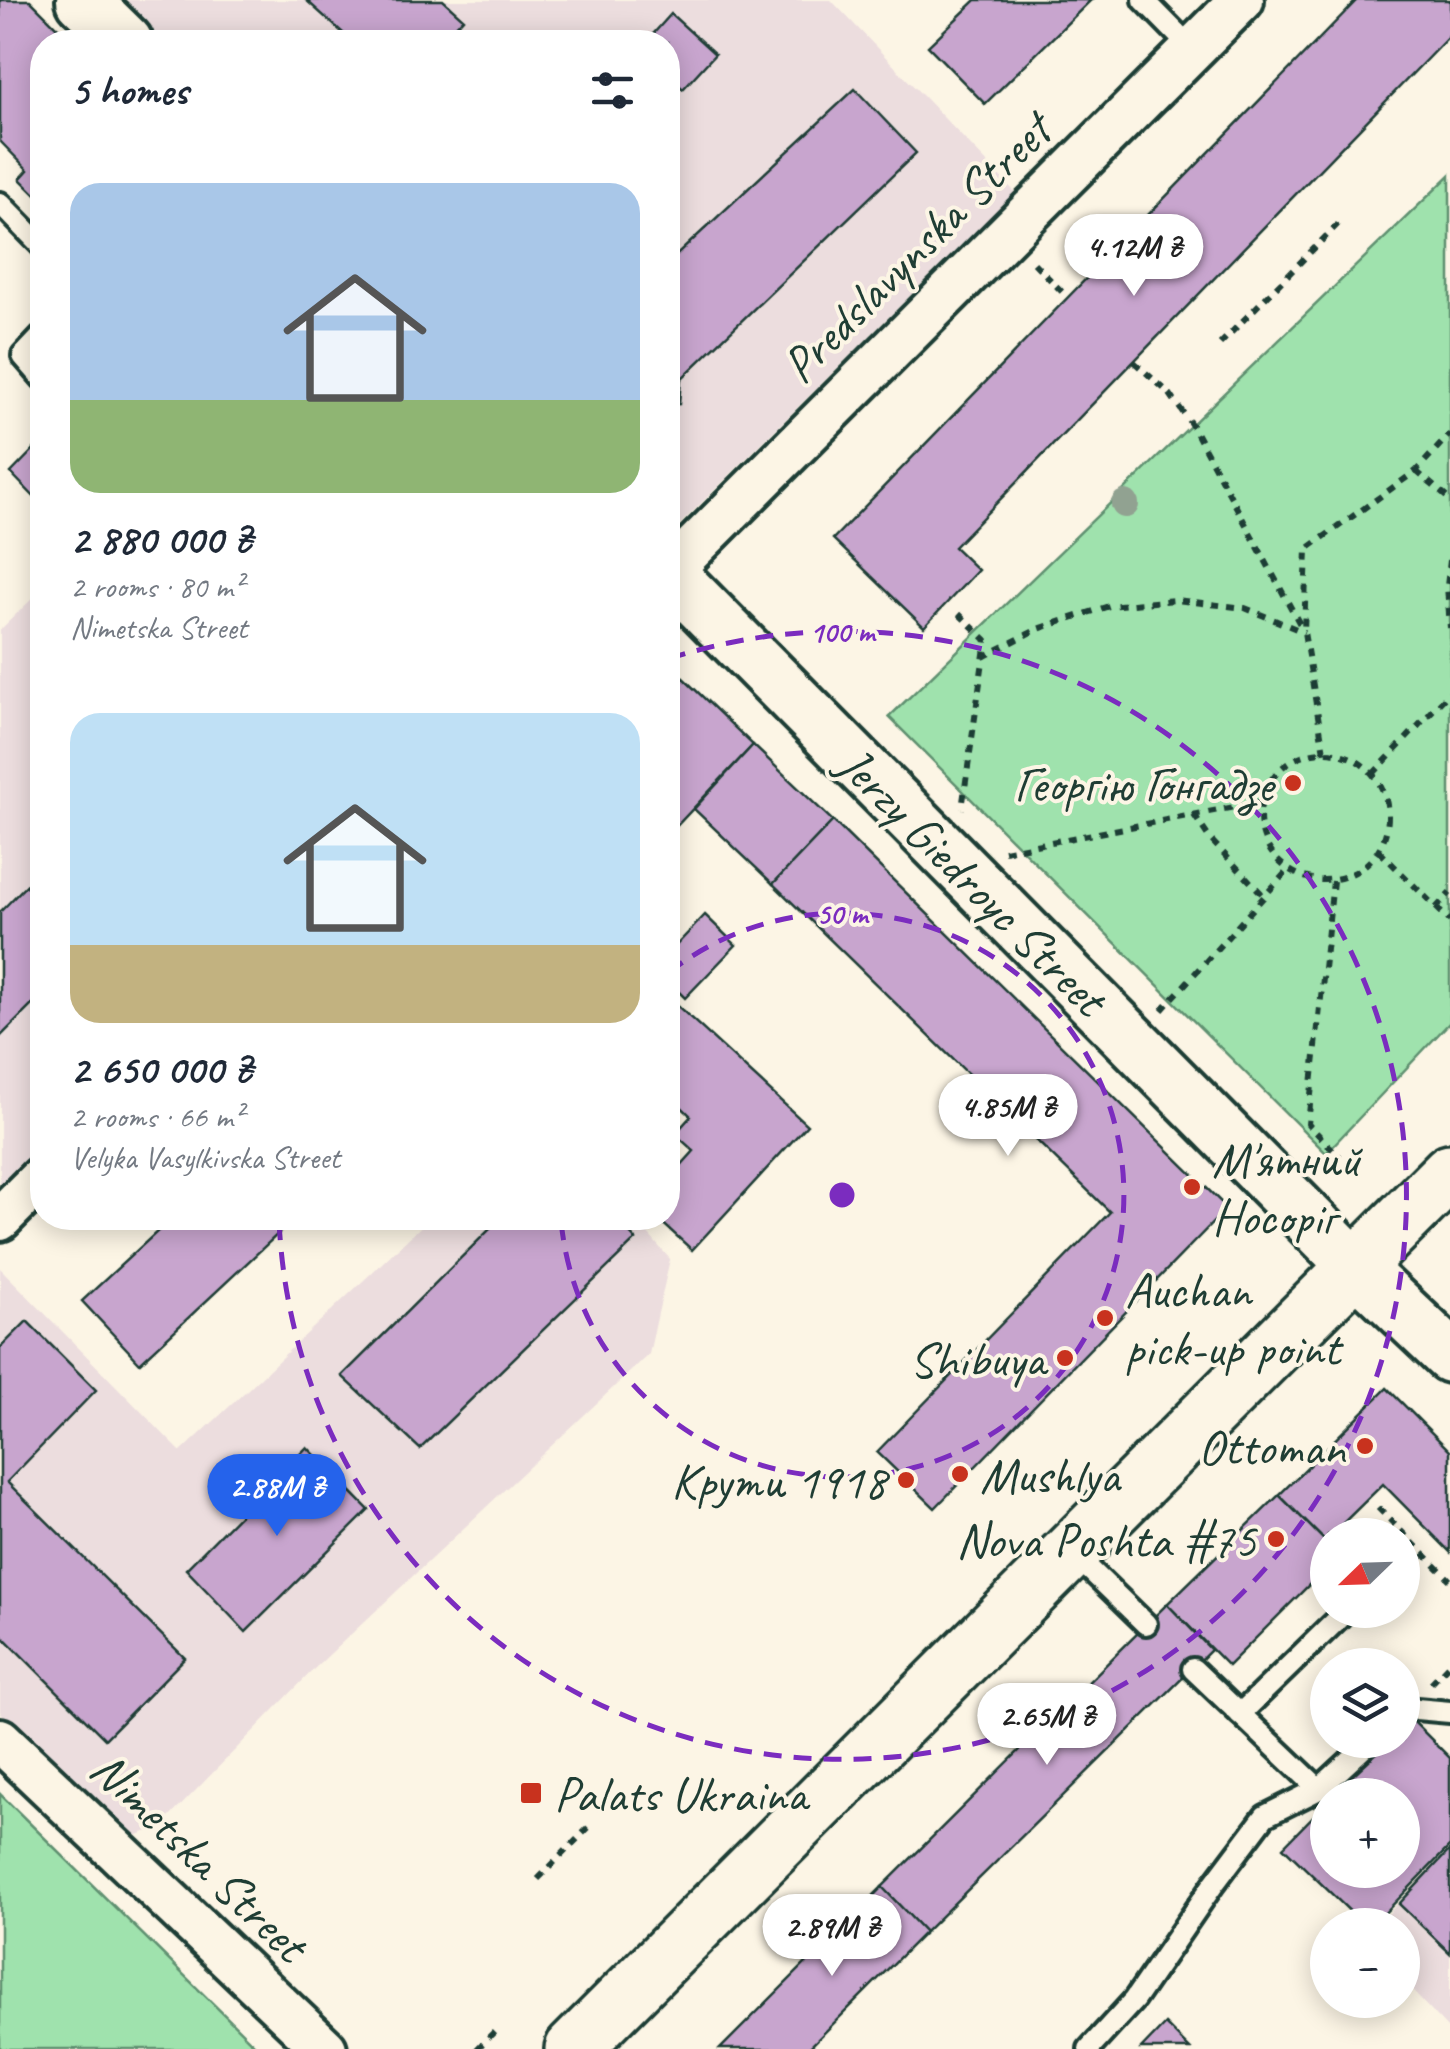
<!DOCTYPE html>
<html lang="en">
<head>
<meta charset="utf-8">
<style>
	:root { --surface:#fff; --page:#f2f2f3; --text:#1f2937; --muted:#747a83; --accent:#2563eb }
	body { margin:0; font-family:Caveat,sans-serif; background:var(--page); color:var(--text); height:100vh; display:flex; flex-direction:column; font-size:38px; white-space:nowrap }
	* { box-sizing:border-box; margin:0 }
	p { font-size:32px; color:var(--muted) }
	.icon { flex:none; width:55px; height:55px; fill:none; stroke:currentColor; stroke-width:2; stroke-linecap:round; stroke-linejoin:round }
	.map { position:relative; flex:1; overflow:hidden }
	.side { position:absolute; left:30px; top:30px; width:650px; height:1200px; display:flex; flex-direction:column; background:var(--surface); border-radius:40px; box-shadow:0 5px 25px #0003 }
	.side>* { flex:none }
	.needle { width:65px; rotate:247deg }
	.controls { position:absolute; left:1310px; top:1518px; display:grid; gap:20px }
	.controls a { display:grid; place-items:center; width:110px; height:110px; border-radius:50%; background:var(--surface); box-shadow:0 5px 25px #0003; font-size:50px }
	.price { position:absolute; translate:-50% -85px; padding:0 22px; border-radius:35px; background:#fff; color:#222; font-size:32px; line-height:65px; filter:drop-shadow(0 2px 5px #0008) }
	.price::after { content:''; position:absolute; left:50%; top:60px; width:30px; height:22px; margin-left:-15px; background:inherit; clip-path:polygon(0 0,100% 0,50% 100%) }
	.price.current { background:var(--accent); color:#fff }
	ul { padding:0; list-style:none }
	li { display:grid; align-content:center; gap:20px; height:530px; padding:0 40px }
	li span { display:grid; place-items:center; height:310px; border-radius:30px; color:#555 }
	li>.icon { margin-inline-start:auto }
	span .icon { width:180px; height:180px; fill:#fffc; stroke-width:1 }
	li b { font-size:42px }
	h2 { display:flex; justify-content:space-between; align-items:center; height:120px; padding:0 40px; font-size:42px }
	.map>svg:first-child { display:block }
</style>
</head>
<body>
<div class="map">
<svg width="1450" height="2049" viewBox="0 0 1450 2049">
	<rect width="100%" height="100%" fill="#fcf5e5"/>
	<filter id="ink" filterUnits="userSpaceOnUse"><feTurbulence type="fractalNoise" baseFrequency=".01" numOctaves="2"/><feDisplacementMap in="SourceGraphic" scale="20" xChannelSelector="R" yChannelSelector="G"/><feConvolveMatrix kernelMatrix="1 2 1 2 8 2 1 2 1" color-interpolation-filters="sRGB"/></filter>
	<g filter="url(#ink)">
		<g fill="#ecddde">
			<polygon points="118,0 831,0 1015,192 668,536 668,42 161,42"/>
			<polygon points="42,589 42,1143 0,1184 0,630"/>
			<polygon points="430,1218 634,1218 670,1259 649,1354 314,1669 160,1827 132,1837 0,1712 0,1268 181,1452"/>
			<polygon points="1450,1847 1450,2031 1403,1981 1402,1925 1378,1925"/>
		</g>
		<g fill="#9fe2ad" stroke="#5f9070" stroke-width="2.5">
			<polygon points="1450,175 1450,1022 1326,1153 889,717"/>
			<polygon points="0,1794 259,2049 0,2049"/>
		</g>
		<g fill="#c8a5ce" stroke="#1f3d34" stroke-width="2.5">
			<polygon points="0,0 30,0 72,42 42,42 42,201 20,179 28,170 0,141"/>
			<polygon points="306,0 443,0 463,18 441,42 353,42"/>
			<polygon points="976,0 1091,0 985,104 928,46"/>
			<polygon points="1357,0 1450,0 1450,35 954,547 978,570 924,627 833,539"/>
			<polygon points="671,14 715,54 683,89 668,75 668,42 646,42"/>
			<polygon points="855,89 916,153 681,379 679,404 668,405 668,263"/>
			<polygon points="39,444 42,447 42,505 11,473"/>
			<polygon points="680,675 753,745 668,835 668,688"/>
			<polygon points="753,745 833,821 773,884 694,809"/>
			<polygon points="833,821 1227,1208 935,1508 877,1452 1110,1212 773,884"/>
			<polygon points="42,869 42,995 0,1037 0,912"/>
			<polygon points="705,915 736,945 685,998 668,981 668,954"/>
			<polygon points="670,999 807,1125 692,1250 657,1218 668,1218 668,1180 694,1151 675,1134 691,1116 668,1094"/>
			<polygon points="172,1218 295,1218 140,1363 82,1301"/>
			<polygon points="501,1218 616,1218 636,1240 420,1449 342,1376"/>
			<polygon points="27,1321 96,1390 7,1482 185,1658 105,1739 0,1634 0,1348"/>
			<polygon points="1387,1388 1450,1451 1450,1552 1383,1484 1331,1535 1328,1535 1325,1541 1279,1495"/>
			<polygon points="307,1447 369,1510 246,1632 186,1569"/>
			<polygon points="1279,1495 1328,1544 1328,1566 1228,1666 1167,1604"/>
			<polygon points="1167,1604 1211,1650 925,1932 882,1887"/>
			<polygon points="1409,1717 1450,1758 1450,1846 1373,1925 1364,1925 1283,1847 1328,1801 1328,1870 1402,1870 1402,1795 1333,1795 1387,1740 1402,1740 1402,1724"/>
			<polygon points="1450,1850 1450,1953 1399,1904"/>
			<polygon points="882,1887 925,1932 808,2049 720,2049"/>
			<polygon points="1165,2024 1190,2049 1141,2049"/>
		</g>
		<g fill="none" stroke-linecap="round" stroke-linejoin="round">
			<g stroke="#1f3d34" stroke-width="28">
				<g id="service">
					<polyline points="1144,0 1192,49"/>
					<polyline points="0,203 42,246"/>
					<polyline points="42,336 23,356 42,378"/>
					<polyline points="1072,1552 1146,1624"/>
					<polyline points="1193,1669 1319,1789 1372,1740"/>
					<polyline points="1402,1711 1405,1708 1450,1712"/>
					<polyline points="1240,1714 1340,1617"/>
					<polyline points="1089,2049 1134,2000 1213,1885 1265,1816 1319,1789"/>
				</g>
			</g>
			<g stroke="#1f3d34" stroke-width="50">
				<g id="minor">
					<polyline points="668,573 1242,0"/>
					<polyline points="0,1219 42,1177"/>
					<polyline points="0,1740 325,2049"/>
				</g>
			</g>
			<g stroke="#1f3d34" stroke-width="60">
				<g id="tertiary">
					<polyline points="83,0 126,42"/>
					<polyline points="668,572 1356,1267 1450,1356"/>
				</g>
			</g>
			<g stroke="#1f3d34" stroke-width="62">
				<polyline id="primary" points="573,2049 1450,1172"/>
			</g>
			<g stroke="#1f3d34" stroke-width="6" stroke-dasharray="8 8" stroke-linecap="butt">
				<polyline points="1034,263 1068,298"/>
				<polyline points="1220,344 1342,220"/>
				<polyline points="1134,362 1170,394 1193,427 1303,630"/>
				<polyline points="1416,471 1450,500"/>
				<polyline points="1450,560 1447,586 1450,628"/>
				<polyline points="959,614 986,640 962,809"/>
				<polyline points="983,657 1038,629 1109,606 1176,600 1245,608 1304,632"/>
				<circle cx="1324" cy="816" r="64"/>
				<polyline points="1324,752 1304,632 1307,549 1416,471 1450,434"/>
				<polyline points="1373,774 1450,692"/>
				<polyline points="1194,815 1210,839 1264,896"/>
				<polyline points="1004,851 1261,802"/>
				<polyline points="1379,851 1450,921"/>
				<polyline points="1333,881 1308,1124 1340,1157"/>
				<polyline points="1436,908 1450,893"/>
				<polyline points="1162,1010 1288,870"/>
				<polyline points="1378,1508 1450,1580"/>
				<polyline points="1402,1555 1413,1544"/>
				<polyline points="1431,1683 1450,1663"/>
				<polyline points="538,1879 590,1826"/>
				<polyline points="477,2049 498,2028"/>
			</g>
			<use href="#service" stroke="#fcf5e5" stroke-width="20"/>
			<use href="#minor" stroke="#fcf5e5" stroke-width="42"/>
			<use href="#tertiary" stroke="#fcf5e5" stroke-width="52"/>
			<use href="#primary" stroke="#fcf5e5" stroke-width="55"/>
		</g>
		<circle fill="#91a291" cx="1125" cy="504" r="14"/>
	</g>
	<g fill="none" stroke="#7b2cbf" stroke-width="5" stroke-dasharray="18 12">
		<path d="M668 973A282 282 0 1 1 561 1220"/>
		<path d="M668 659A564 564 0 1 1 279 1220"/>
	</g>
	<g fill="#c8321e" stroke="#fcf5e5" stroke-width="4">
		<circle cx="1293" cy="783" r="10"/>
		<circle cx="1192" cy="1187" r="10"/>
		<circle cx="1105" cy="1318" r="10"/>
		<circle cx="1065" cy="1358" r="10"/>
		<circle cx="1365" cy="1446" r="10"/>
		<circle cx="960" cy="1474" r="10"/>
		<circle cx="906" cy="1480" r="10"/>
		<circle cx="1276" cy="1539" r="10"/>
		<rect x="519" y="1781" width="24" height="24" rx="5"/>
	</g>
	<g text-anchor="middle" stroke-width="8" stroke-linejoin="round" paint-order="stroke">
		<g font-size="50" fill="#1f3d34" stroke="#fcf5e5">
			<text transform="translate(915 247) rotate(-45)" y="18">Predslavynska Street</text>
			<text transform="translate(973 880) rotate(45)" y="18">Jerzy Giedroyc Street</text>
			<text transform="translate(200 1855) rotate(44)" y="18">Nimetska Street</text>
		</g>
		<g font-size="50" fill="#1f3d34" stroke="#fcf5e5" text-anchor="end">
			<text x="1273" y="801">Георгію Гонгадзе</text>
			<text x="1212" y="1176" text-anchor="start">М'ятний<tspan x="1212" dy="58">Носоріг</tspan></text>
			<text x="1125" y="1307" text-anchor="start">Auchan<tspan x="1125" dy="58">pick-up point</tspan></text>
			<text x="1045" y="1376">Shibuya</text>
			<text x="1345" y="1464">Ottoman</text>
			<text x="980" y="1492" text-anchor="start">Mushlya</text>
			<text x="886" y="1498">Крути 1918</text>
			<text x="1256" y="1557">Nova Poshta #75</text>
			<text x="554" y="1811" text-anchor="start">Palats Ukraina</text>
		</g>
	</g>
	<circle cx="842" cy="1195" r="15" fill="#7b2cbf" stroke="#fcf5e5" stroke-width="5"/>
	<g font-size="30" text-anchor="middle" font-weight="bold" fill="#7b2cbf" stroke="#fcf5e5" stroke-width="8" stroke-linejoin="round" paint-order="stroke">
		<text x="842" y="642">100 m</text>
		<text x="842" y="924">50 m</text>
	</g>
</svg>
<div class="controls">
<a><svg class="needle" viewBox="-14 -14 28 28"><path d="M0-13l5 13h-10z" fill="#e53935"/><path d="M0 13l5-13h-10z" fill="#747a83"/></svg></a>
<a><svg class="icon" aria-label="layers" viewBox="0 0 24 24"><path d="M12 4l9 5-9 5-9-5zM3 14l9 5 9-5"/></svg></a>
<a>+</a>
<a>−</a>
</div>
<b class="price" style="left:1134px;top:299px">4.12M ₴</b>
<b class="price" style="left:1008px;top:1159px">4.85M ₴</b>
<b class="price current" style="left:277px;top:1539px">2.88M ₴</b>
<b class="price" style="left:1047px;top:1768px">2.65M ₴</b>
<b class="price" style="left:832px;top:1979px">2.89M ₴</b>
<section class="side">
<h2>5 homes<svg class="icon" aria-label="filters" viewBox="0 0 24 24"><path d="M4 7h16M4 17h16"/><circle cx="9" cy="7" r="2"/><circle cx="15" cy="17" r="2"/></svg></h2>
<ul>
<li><span style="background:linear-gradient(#a9c7e8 70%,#8fb573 0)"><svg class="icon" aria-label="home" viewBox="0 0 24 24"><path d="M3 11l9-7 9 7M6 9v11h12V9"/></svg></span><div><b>2 880 000 ₴</b><p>2 rooms · 80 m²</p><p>Nimetska Street</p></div></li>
<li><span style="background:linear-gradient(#bfe0f5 75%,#c2b280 0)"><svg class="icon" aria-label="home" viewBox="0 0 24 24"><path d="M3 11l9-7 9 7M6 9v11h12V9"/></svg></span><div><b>2 650 000 ₴</b><p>2 rooms · 66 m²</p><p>Velyka Vasylkivska Street</p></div></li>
</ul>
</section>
</div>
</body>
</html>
